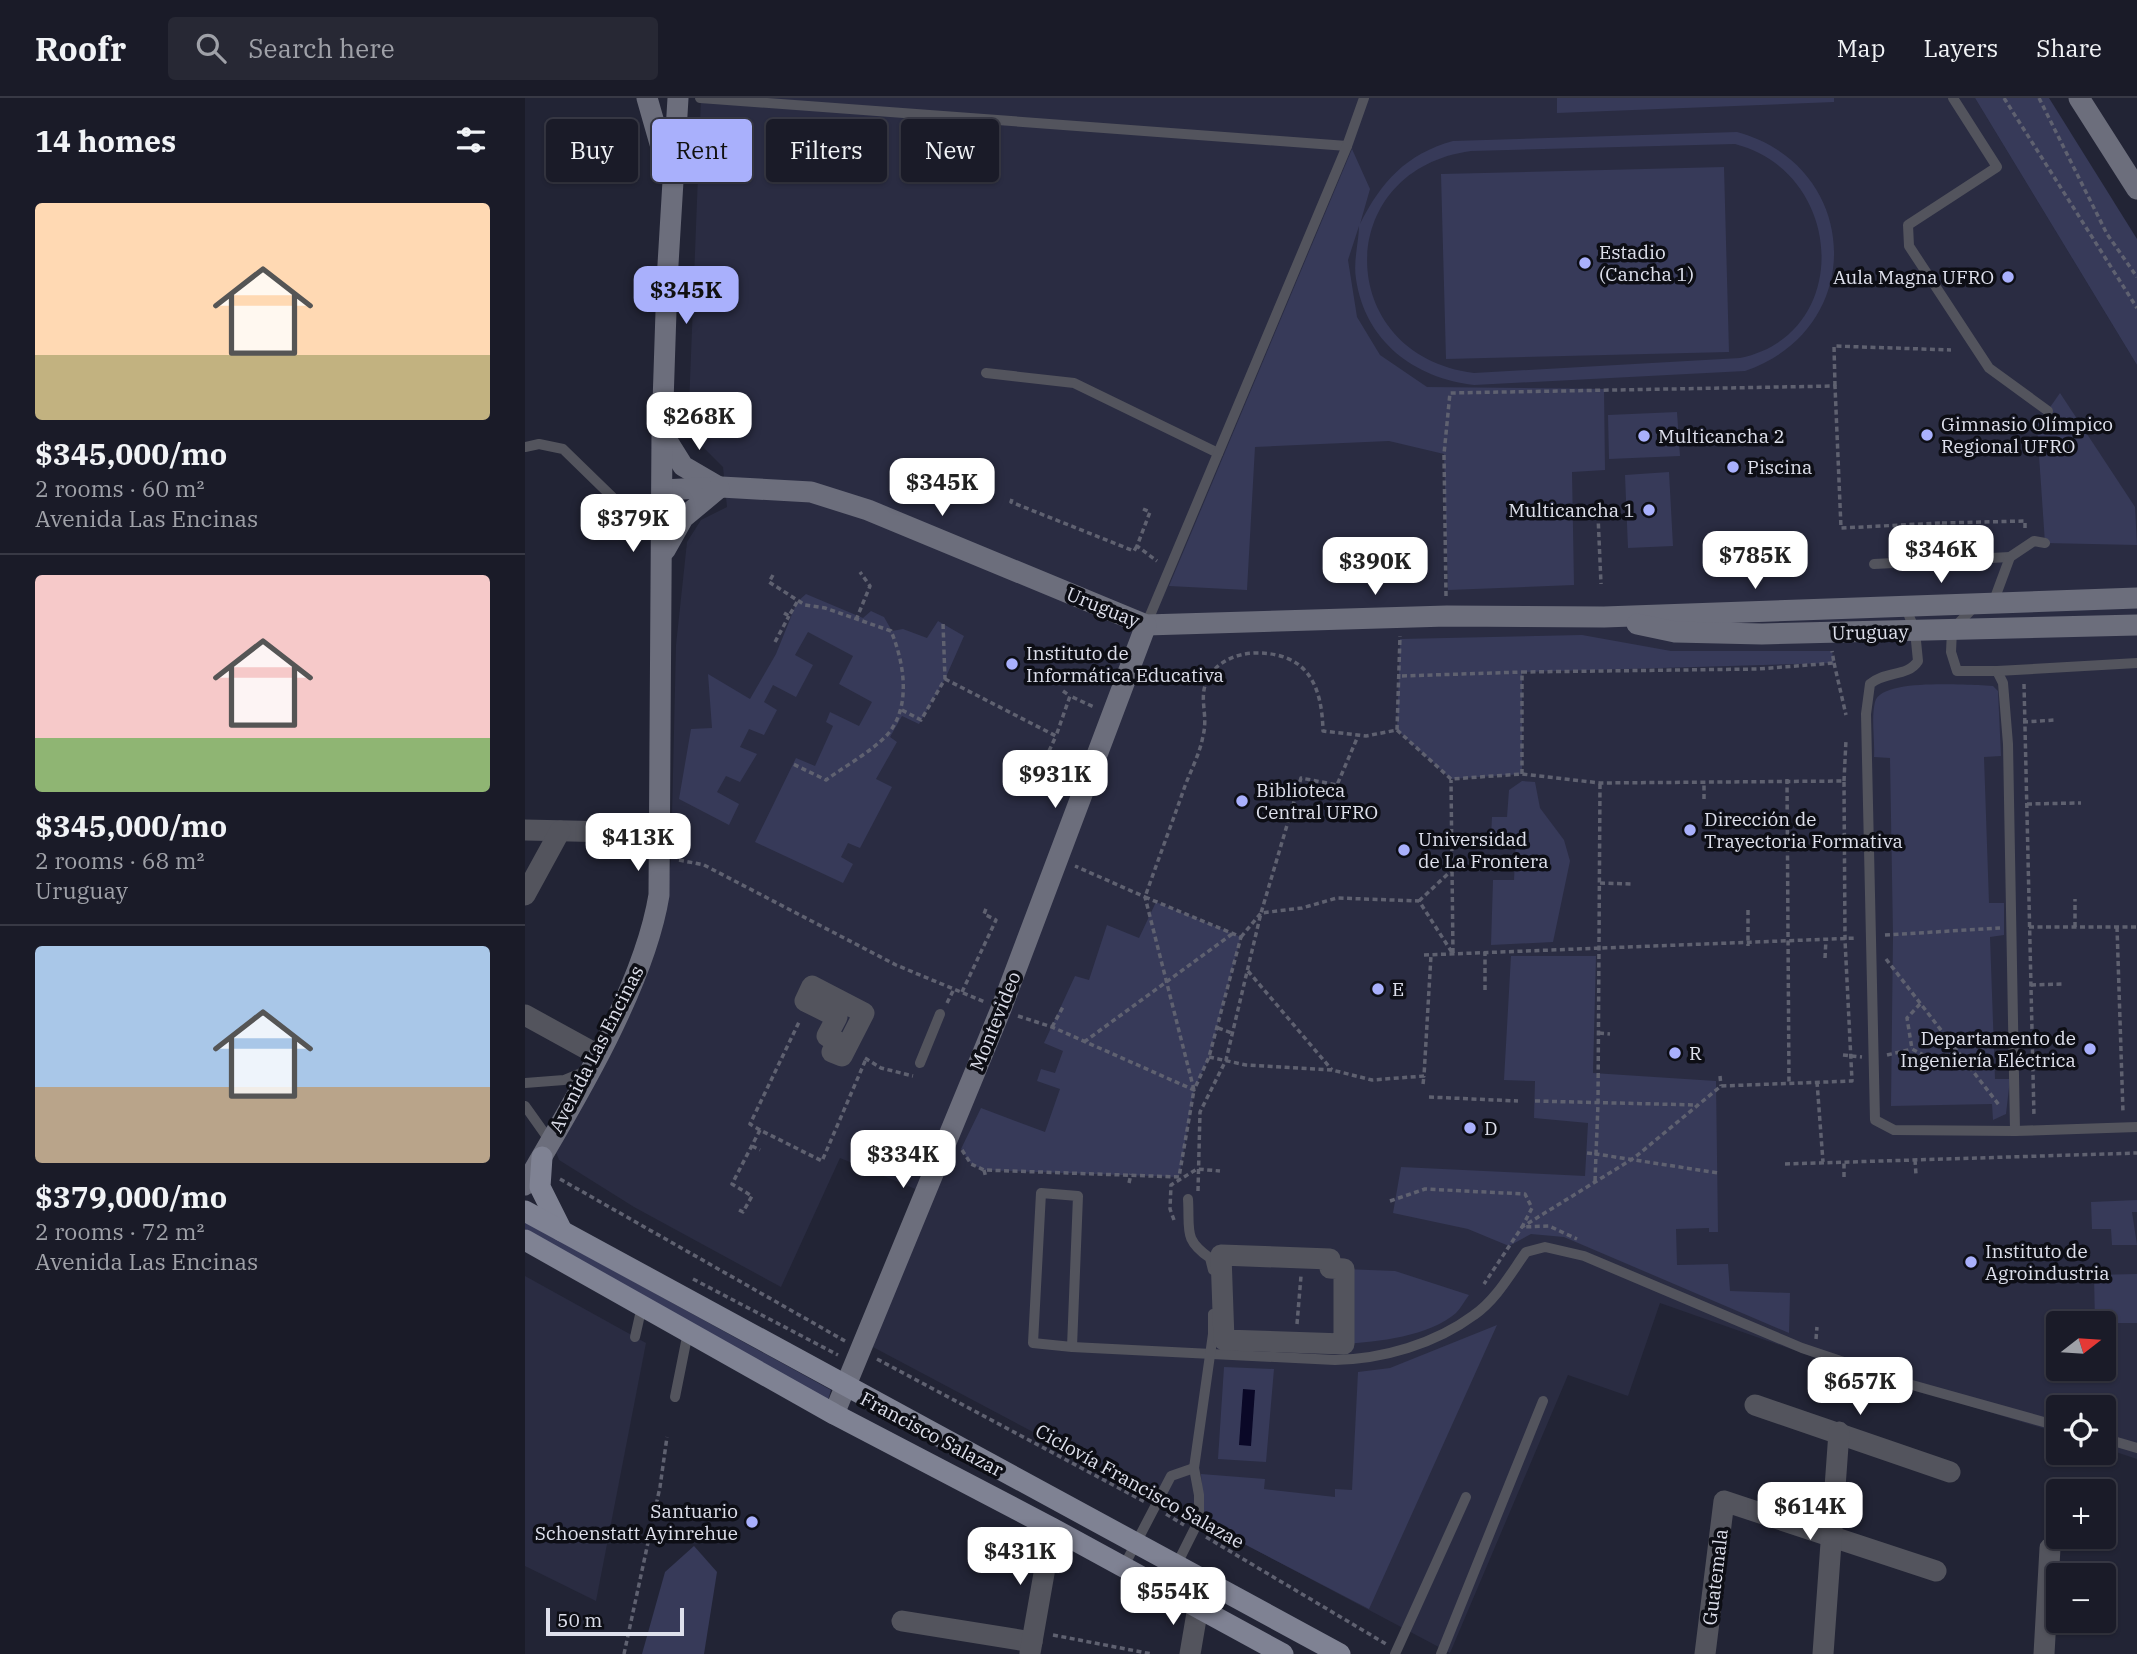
<!DOCTYPE html>
<html lang="en">
<head>
<meta charset="utf-8">
<style>
	:root { --surface:#1a1b28; --page:#272834; --text:#f1f3f6; --muted:#9fa1a8; --line:#383945; --accent:#a9b0fc }
	body { margin:0; font-family:"IBM Plex Serif",serif; background:var(--page); color:var(--text); height:100vh; display:flex; flex-direction:column; font-size:26px; white-space:nowrap }
	* { box-sizing:border-box; margin:0 }
	p { font-size:23px; color:var(--muted) }
	.icon { flex:none; width:38px; height:38px; fill:none; stroke:currentColor; stroke-width:2; stroke-linecap:round; stroke-linejoin:round }
	.map { position:relative; flex:1; overflow:hidden }
	.side { display:flex; flex-direction:column; background:var(--surface); width:525px }
	.side>* { flex:none }
	.top-card { position:absolute; left:21px; top:21px; width:665px; height:63px; display:flex; gap:14px }
	.needle { width:46px; rotate:73deg }
	.controls { position:absolute; left:1521px; top:1213px; display:grid; gap:14px }
	.controls a { display:grid; place-items:center; width:70px; height:70px; border-radius:7px; background:var(--surface); box-shadow:0 2px 5px #0004,0 0 0 2px var(--line); font-size:35px }
	.scale { position:absolute; left:21px; bottom:18px; width:138px; box-sizing:border-box; padding-left:7px; border:4px solid #dee0ec; border-top:0; font-size:19px; line-height:24px; white-space:nowrap; color:#dee0ec; -webkit-text-stroke:5px #0d0e15; paint-order:stroke }
	.price { position:absolute; translate:-50% -60px; padding:0 16px; border-radius:14px; background:#fff; color:#222; font-size:23px; line-height:46px; filter:drop-shadow(0 2px 4px #0008) }
	.price::after { content:''; position:absolute; left:50%; top:42px; width:21px; height:16px; margin-left:-10px; background:inherit; clip-path:polygon(0 0,100% 0,50% 100%) }
	.price.on { background:var(--accent); color:#111 }
	ul { padding:0; list-style:none }
	li { display:grid; align-content:center; gap:14px; height:371px; padding:0 35px }
	li+li { border-top:2px solid var(--line) }
	li span { display:grid; place-items:center; height:217px; border-radius:7px; color:#555 }
	li>.icon { margin-inline-start:auto }
	span .icon { width:126px; height:126px; fill:#fffc; stroke-width:1 }
	li b { font-size:30px }
	h2 { display:flex; justify-content:space-between; align-items:center; height:84px; padding:0 35px; font-size:30px }
	.chip { padding:0 24px; border-radius:7px; background:var(--surface); box-shadow:0 2px 5px #0004,0 0 0 2px var(--line); font-size:24px; line-height:63px }
	.chip.on { background:var(--accent); color:#111 }
	header { display:flex; align-items:center; gap:42px; box-sizing:border-box; height:98px; padding:0 35px; background:var(--surface); border-bottom:2px solid var(--line) }
	header strong { font-size:33px }
	nav { display:flex; gap:38px; margin-inline-start:auto; font-size:24px }
	.search { width:490px; height:63px; background:var(--page); display:flex; align-items:center; gap:18px; box-sizing:border-box; padding:0 24px; border-radius:7px; color:var(--muted); font-size:26px }
	main { display:flex; flex:1; min-height:0 }
	.map>svg:first-child { display:block }
</style>
</head>
<body>
<header>
<strong>Roofr</strong>
<div class="search"><svg class="icon" aria-label="search" viewBox="0 0 24 24"><circle cx="10" cy="10" r="6"/><path d="M15 15l6 6"/></svg>Search here</div>
<nav><a>Map</a><a>Layers</a><a>Share</a></nav>
</header>
<main>
<section class="side">
<h2>14 homes<svg class="icon" aria-label="filters" viewBox="0 0 24 24"><path d="M4 7h16M4 17h16"/><circle cx="9" cy="7" r="2"/><circle cx="15" cy="17" r="2"/></svg></h2>
<ul>
<li><span style="background:linear-gradient(#ffd9b3 70%,#c2b280 0)"><svg class="icon" aria-label="home" viewBox="0 0 24 24"><path d="M3 11l9-7 9 7M6 9v11h12V9"/></svg></span><div><b>$345,000/mo</b><p>2 rooms · 60 m²</p><p>Avenida Las Encinas</p></div></li>
<li><span style="background:linear-gradient(#f6c9c9 75%,#8fb573 0)"><svg class="icon" aria-label="home" viewBox="0 0 24 24"><path d="M3 11l9-7 9 7M6 9v11h12V9"/></svg></span><div><b>$345,000/mo</b><p>2 rooms · 68 m²</p><p>Uruguay</p></div></li>
<li><span style="background:linear-gradient(#a9c7e8 65%,#b9a48a 0)"><svg class="icon" aria-label="home" viewBox="0 0 24 24"><path d="M3 11l9-7 9 7M6 9v11h12V9"/></svg></span><div><b>$379,000/mo</b><p>2 rooms · 72 m²</p><p>Avenida Las Encinas</p></div></li>
</ul>
</section>
<div class="map">
<svg width="1612" height="1556" viewBox="0 0 1612 1556">
	<rect width="100%" height="100%" fill="#222435"/>
	<g fill="#2a2c42" fill-rule="evenodd">
		<path d="M176,0H1450L1612,267V1361L1579,1350L1578,1309H1533V1335L1317,1269L1135,1205L1103,1298L1043,1277L925,1555L346,1248L405,1097L315,1060L256,1189L109,1109L34,1062L31,1054L134,841L139,821L146,761L151,547L162,444L176,422L202,409L198,369L163,334ZM1533,1225H1578V1270H1533Z"/>
		<polygon points="0,1178 121,1245 71,1503 0,1468"/>
	</g>
	<g fill="#373a59" fill-rule="evenodd">
		<polygon points="1032,0 1309,0 1309,4 1032,15"/>
		<polygon points="1450,0 1524,0 1612,141 1612,267"/>
		<path d="M1212,34C1337,68 1343,231 1220,273L949,287C889,280 840,243 831,181C828,163 834,143 834,128L823,162L832,219L855,257L902,289L1079,291L1080,372L1047,374L1049,487L923,492L919,356L864,343L730,349L722,492L644,488L827,51L845,91L835,126C856,84 881,56 928,43ZM1210,46C1321,75 1328,237 1215,260L949,275C809,258 805,72 946,53Z"/>
		<polygon points="1199,69 1204,254 921,261 916,76"/>
		<polygon points="1535,295 1610,409 1612,447 1520,445 1512,328"/>
		<polygon points="1152,314 1155,358 1084,361 1083,317"/>
		<polygon points="1144,374 1148,448 1103,450 1100,377"/>
		<polygon points="281,496 338,520 346,513 359,519 367,533 378,531 402,540 413,523 439,538 420,581 394,626 377,618 365,639 372,644 351,681 367,689 335,750 323,745 316,759 328,766 318,785 230,744 271,660 290,668 308,628 301,624 305,614 334,628 347,604 314,586 328,558 283,534 270,557 288,567 271,599 248,587 239,604 252,612 239,637 224,631 215,649 232,656 215,684 201,678 192,694 214,706 204,727 154,701 166,631 187,630 183,576 225,601 251,556 272,504"/>
		<polygon points="1057,537 1146,553 1307,553 1309,565 997,574 997,676 926,681 872,632 875,541"/>
		<path d="M1453,587L1468,588L1473,593L1476,658L1459,659L1464,805H1479V837L1465,839L1470,981H1485L1481,1016L1468,1022L1467,1006L1366,1008L1368,837L1365,660L1349,659C1350,642 1346,620 1350,604C1356,581 1432,587 1453,587Z"/>
		<polygon points="997,683 1010,684 1015,710 1039,742 1045,763 1028,844 966,847 968,782 989,782 991,741 966,739 967,719 982,719 984,692"/>
		<polygon points="631,804 716,839 684,959 669,992 654,1079 459,1072 446,1066 436,1051 456,1010 520,1034 535,991 512,983 516,971 530,975 538,953 519,945 550,878 564,882 582,827 614,840"/>
		<polygon points="986,858 1071,858 1068,975 1191,983 1193,1134 1184,1134 1184,1130 1151,1131 1152,1167 1203,1166 1205,1193 1265,1195 1264,1235 1039,1139 1006,1136 984,1148 943,1131 868,1115 876,1069 1060,1078 1063,1025 1009,1020 1010,983 979,982"/>
		<polygon points="1612,1102 1612,1114 1607,1114 1612,1147 1587,1147 1586,1131 1567,1131 1566,1104"/>
		<polygon points="0,1124 306,1292 303,1302 0,1131"/>
		<path d="M819,1171L870,1173L944,1197C940,1202 936,1210 931,1215C905,1238 852,1244 819,1246Z"/>
		<polygon points="1612,1176 1612,1225 1570,1225 1569,1177"/>
		<polygon points="972,1227 844,1511 679,1425 676,1376 740,1381 739,1391 810,1399 810,1391 827,1392 833,1274 865,1270"/>
		<polygon points="699,1269 749,1271 741,1364 693,1361"/>
		<polygon points="169,1448 192,1474 179,1556 117,1556 140,1474"/>
	</g>
	<polygon fill="#0a0827" points="718,1291 730,1292 726,1348 714,1347"/>
	<g fill="none" stroke-linecap="round" stroke-linejoin="round">
		<g stroke="#5f6170" stroke-width="3.5" stroke-dasharray="5 3.5" stroke-linecap="butt">
			<polyline points="1479,0 1612,210"/>
			<polyline points="1514,0 1582,136 1612,179"/>
			<polyline points="1310,288 1309,248 1426,252"/>
			<polyline points="487,401 486,404 609,453 612,448"/>
			<polyline points="618,411 625,414 612,448 632,463"/>
			<polyline points="1073,417 1076,486"/>
			<polyline points="1417,425 1500,423 1500,432"/>
			<path d="M248,477L244,484L280,507L300,510L366,533C379,564 387,609 362,637C346,654 320,668 301,682L268,666"/>
			<polyline points="921,498 919,356 925,295 1310,288 1316,430 1417,425 1417,450"/>
			<polyline points="259,515 264,518 272,504"/>
			<polyline points="331,522 345,488 335,474"/>
			<polyline points="250,544 264,518"/>
			<polyline points="1309,565 1321,617"/>
			<polyline points="877,578 997,574"/>
			<polyline points="420,581 531,638 545,598 569,609"/>
			<polyline points="1499,586 1509,1019"/>
			<polyline points="538,593 545,598"/>
			<polyline points="377,612 396,622 420,581 418,525"/>
			<polyline points="1498,624 1530,622"/>
			<polyline points="872,632 926,681 997,676 1075,685 1319,683 1320,842 1327,983 1196,988 1109,1060 997,1129 959,1186"/>
			<polyline points="524,653 531,638"/>
			<polyline points="997,676 997,574 1233,571 1309,565 1307,553"/>
			<polyline points="1262,681 1264,987"/>
			<polyline points="1319,683 1321,642"/>
			<polyline points="1179,701 1179,686"/>
			<polyline points="1502,706 1556,705"/>
			<polyline points="154,762 179,767 371,867 460,904"/>
			<polyline points="1075,785 1108,786"/>
			<polyline points="894,803 927,772"/>
			<polyline points="1223,812 1223,848"/>
			<polyline points="1504,829 1612,829"/>
			<polyline points="1550,829 1550,801"/>
			<polyline points="1592,829 1598,1015"/>
			<polyline points="1360,837 1475,830"/>
			<polyline points="716,839 736,815 777,810 812,800 894,803 928,856 926,682"/>
			<polyline points="899,857 1332,840"/>
			<polyline points="1300,860 1301,841"/>
			<polyline points="1361,861 1474,1007"/>
			<polyline points="723,873 807,972"/>
			<polyline points="1506,887 1539,886"/>
			<polyline points="960,892 960,854"/>
			<polyline points="437,894 471,822 459,816 462,808"/>
			<polyline points="422,905 429,891"/>
			<polyline points="1395,906 1382,920 1387,951 1408,962 1433,953"/>
			<path d="M493,918L527,929L669,992L684,959L716,839L620,799C633,762 647,725 660,688C666,672 675,655 678,638C685,611 667,593 693,568C704,559 718,555 732,555C783,555 797,588 798,633L841,638L872,632L875,538"/>
			<polyline points="527,929 539,907"/>
			<polyline points="693,930 707,935"/>
			<polyline points="1074,935 1085,936"/>
			<polyline points="559,944 707,836"/>
			<polyline points="1318,957 1337,959"/>
			<polyline points="1362,957 1387,951"/>
			<polyline points="684,959 721,967 807,972 847,982 899,978 906,857"/>
			<polyline points="340,960 356,970 388,978"/>
			<polyline points="1195,978 1196,988"/>
			<polyline points="1292,984 1298,1064"/>
			<polyline points="898,986 899,978"/>
			<polyline points="904,999 993,1003"/>
			<polyline points="1010,1003 1172,1007"/>
			<polyline points="235,1032 225,1026 275,922"/>
			<polyline points="227,1048 235,1052"/>
			<polyline points="437,1052 446,1066 459,1072 654,1079 669,992 620,799 550,768"/>
			<polyline points="1062,1055 1071,1056 1073,1006 1075,685"/>
			<polyline points="1390,1062 1391,1077"/>
			<polyline points="1260,1066 1612,1055"/>
			<polyline points="459,1072 461,1080"/>
			<polyline points="1319,1079 1319,1064"/>
			<polyline points="35,1081 320,1243"/>
			<polyline points="1070,1083 1071,1056 1193,1075"/>
			<polyline points="604,1085 606,1076"/>
			<polyline points="673,1093 675,1014 701,962 736,815 776,680 812,687 833,638"/>
			<polyline points="865,1103 900,1091 1000,1096 1007,1110 997,1129 1024,1128 1052,1141"/>
			<polyline points="214,1112 218,1114 227,1098 207,1086 235,1032 297,1063 341,961"/>
			<polyline points="649,1122 645,1111 646,1087 672,1071 695,1073"/>
			<polyline points="168,1181 313,1257"/>
			<polyline points="772,1226 776,1178"/>
			<polyline points="1291,1241 1292,1229"/>
			<polyline points="352,1261 620,1404"/>
			<polyline points="641,1416 659,1427"/>
			<polyline points="681,1439 861,1546"/>
			<polyline points="528,1537 627,1556"/>
			<polyline points="99,1556 135,1389 142,1339"/>
		</g>
		<g stroke="#53545d" stroke-width="10">
			<polyline points="175,0 822,48"/>
			<polyline points="1428,0 1472,69 1383,127 1384,148 1464,270 1523,313"/>
			<polyline points="461,275 549,285 693,355"/>
			<polyline points="0,349 14,346 38,351 112,423 127,428"/>
			<polyline points="1349,466 1485,459"/>
			<polyline points="1468,505 1485,459 1509,443 1520,445"/>
			<polyline points="1450,508 1427,532 1426,554 1432,573 1472,573 1478,585 1483,646 1490,1033"/>
			<path d="M1381,510L1390,533L1393,563C1383,579 1359,573 1345,586L1341,616L1350,1022L1369,1032L1490,1033L1612,1029"/>
			<polyline points="621,527 822,48 839,0"/>
			<polyline points="1472,573 1612,565"/>
			<polyline points="395,965 415,916"/>
			<polyline points="0,985 39,982 63,972"/>
			<polyline points="0,1008 25,1043"/>
			<path d="M663,1101C665,1133 658,1141 685,1160L688,1172"/>
			<polyline points="110,1239 117,1208"/>
			<path d="M547,1249L553,1098L516,1095L508,1245L547,1249L810,1262C858,1261 910,1246 949,1217C971,1202 986,1175 1001,1154L1020,1149L1059,1158L1277,1250L1387,1287L1533,1328"/>
			<polyline points="150,1299 163,1234"/>
			<polyline points="1578,1340 1612,1350"/>
			<polyline points="599,1468 646,1378 669,1370"/>
			<polyline points="649,1495 651,1468 674,1422 674,1397 669,1370 688,1236 688,1216"/>
			<polyline points="870,1556 941,1399"/>
			<polyline points="916,1556 1018,1303"/>
		</g>
		<g stroke="#53545d" stroke-width="21">
			<polyline points="0,732 135,735"/>
			<polyline points="0,797 35,733"/>
			<polygon points="287,888 339,915 317,958 307,954 313,944 302,938 312,919 280,903"/>
			<polyline points="0,917 71,956"/>
			<polygon points="696,1157 805,1161 805,1170 819,1171 819,1246 699,1242"/>
			<polyline points="1230,1307 1425,1374"/>
			<polyline points="377,1523 507,1544"/>
			<polyline points="505,1555 527,1430"/>
			<polyline points="665,1556 673,1509"/>
			<polyline points="1180,1556 1199,1403 1411,1473"/>
			<polyline points="1298,1556 1314,1334"/>
			<polyline points="1519,1556 1525,1450"/>
		</g>
		<g stroke="#6c6e7c" stroke-width="21">
			<polyline points="122,0 144,77"/>
			<polyline points="1554,0 1612,91"/>
			<polyline points="138,336 158,368 194,389"/>
			<polyline points="138,392 196,389 286,394 343,412 621,527 922,518 1079,519 1612,500"/>
			<polyline points="140,452 158,420 194,390"/>
			<polyline points="1112,526 1150,534 1237,536 1612,527"/>
			<path d="M0,1087C48,1006 119,889 134,797L137,335L142,183L153,0"/>
			<polyline points="309,1316 476,911 621,527"/>
		</g>
		<g stroke="#7f8293" stroke-width="21">
			<polyline points="17,1059 15,1089 37,1133"/>
			<polyline points="0,1113 815,1556"/>
			<polyline points="0,1142 309,1316 527,1430 758,1556"/>
		</g>
	</g>
	<g fill="#a9b0fc" stroke="#0d0e15" stroke-width="2.5">
		<circle cx="1060" cy="165" r="7"/>
		<circle cx="1483" cy="179" r="7"/>
		<circle cx="1402" cy="337" r="7"/>
		<circle cx="1119" cy="338" r="7"/>
		<circle cx="1208" cy="369" r="7"/>
		<circle cx="1124" cy="412" r="7"/>
		<circle cx="487" cy="566" r="7"/>
		<circle cx="717" cy="703" r="7"/>
		<circle cx="1165" cy="732" r="7"/>
		<circle cx="879" cy="752" r="7"/>
		<circle cx="853" cy="891" r="7"/>
		<circle cx="1565" cy="951" r="7"/>
		<circle cx="1150" cy="955" r="7"/>
		<circle cx="945" cy="1030" r="7"/>
		<circle cx="1446" cy="1164" r="7"/>
		<circle cx="227" cy="1424" r="7"/>
	</g>
	<g text-anchor="middle" stroke-width="7" stroke-linejoin="round" paint-order="stroke">
		<g font-size="19" fill="#dee0ec" stroke="#0d0e15" text-anchor="start">
			<text x="1074" y="161">Estadio<tspan x="1074" dy="22">(Cancha 1)</tspan></text>
			<text x="1469" y="186" text-anchor="end">Aula Magna UFRO</text>
			<text x="1416" y="333">Gimnasio Olímpico<tspan x="1416" dy="22">Regional UFRO</tspan></text>
			<text x="1133" y="345">Multicancha 2</text>
			<text x="1222" y="376">Piscina</text>
			<text x="1110" y="419" text-anchor="end">Multicancha 1</text>
			<text x="501" y="562">Instituto de<tspan x="501" dy="22">Informática Educativa</tspan></text>
			<text x="731" y="699">Biblioteca<tspan x="731" dy="22">Central UFRO</tspan></text>
			<text x="1179" y="728">Dirección de<tspan x="1179" dy="22">Trayectoria Formativa</tspan></text>
			<text x="893" y="748">Universidad<tspan x="893" dy="22">de La Frontera</tspan></text>
			<text x="867" y="898">E</text>
			<text x="1551" y="947" text-anchor="end">Departamento de<tspan x="1551" dy="22">Ingeniería Eléctrica</tspan></text>
			<text x="1164" y="962">R</text>
			<text x="959" y="1037">D</text>
			<text x="1460" y="1160">Instituto de<tspan x="1460" dy="22">Agroindustria</tspan></text>
			<text x="213" y="1420" text-anchor="end">Santuario<tspan x="213" dy="22">Schoenstatt Ayinrehue</tspan></text>
		</g>
		<g font-size="19" fill="#dee0ec" stroke="#0d0e15">
			<text transform="translate(578 509) rotate(22)" y="7">Uruguay</text>
			<text transform="translate(1345 534) rotate(-1)" y="7">Uruguay</text>
			<text transform="translate(470 923) rotate(-68)" y="7">Montevideo</text>
			<text transform="translate(71 951) rotate(-63)" y="7">Avenida Las Encinas</text>
			<text transform="translate(407 1336) rotate(28)" y="7">Francisco Salazar</text>
			<text transform="translate(615 1388) rotate(29)" y="7">Ciclovía Francisco Salazae</text>
			<text transform="translate(1190 1479) rotate(-83)" y="7">Guatemala</text>
		</g>
	</g>
</svg>
<div class="controls">
<a><svg class="needle" viewBox="-14 -14 28 28"><path d="M0-13l5 13h-10z" fill="#e53935"/><path d="M0 13l5-13h-10z" fill="#9fa1a8"/></svg></a>
<a><svg class="icon" aria-label="locate" viewBox="0 0 24 24"><circle cx="12" cy="12" r="6"/><path d="M12 2v4M12 18v4M2 12h4M18 12h4"/></svg></a>
<a>+</a>
<a>−</a>
</div>
<div class="scale">50 m</div>
<b class="price on" style="left:161px;top:228px">$345K</b>
<b class="price" style="left:174px;top:354px">$268K</b>
<b class="price" style="left:417px;top:420px">$345K</b>
<b class="price" style="left:108px;top:456px">$379K</b>
<b class="price" style="left:1416px;top:487px">$346K</b>
<b class="price" style="left:1230px;top:493px">$785K</b>
<b class="price" style="left:850px;top:499px">$390K</b>
<b class="price" style="left:530px;top:712px">$931K</b>
<b class="price" style="left:113px;top:775px">$413K</b>
<b class="price" style="left:378px;top:1092px">$334K</b>
<b class="price" style="left:1335px;top:1319px">$657K</b>
<b class="price" style="left:1285px;top:1444px">$614K</b>
<b class="price" style="left:495px;top:1489px">$431K</b>
<b class="price" style="left:648px;top:1529px">$554K</b>
<div class="top-card">
<a class="chip">Buy</a>
<a class="chip on">Rent</a>
<a class="chip">Filters</a>
<a class="chip">New</a>
</div>
</div>
</main>
</body>
</html>
